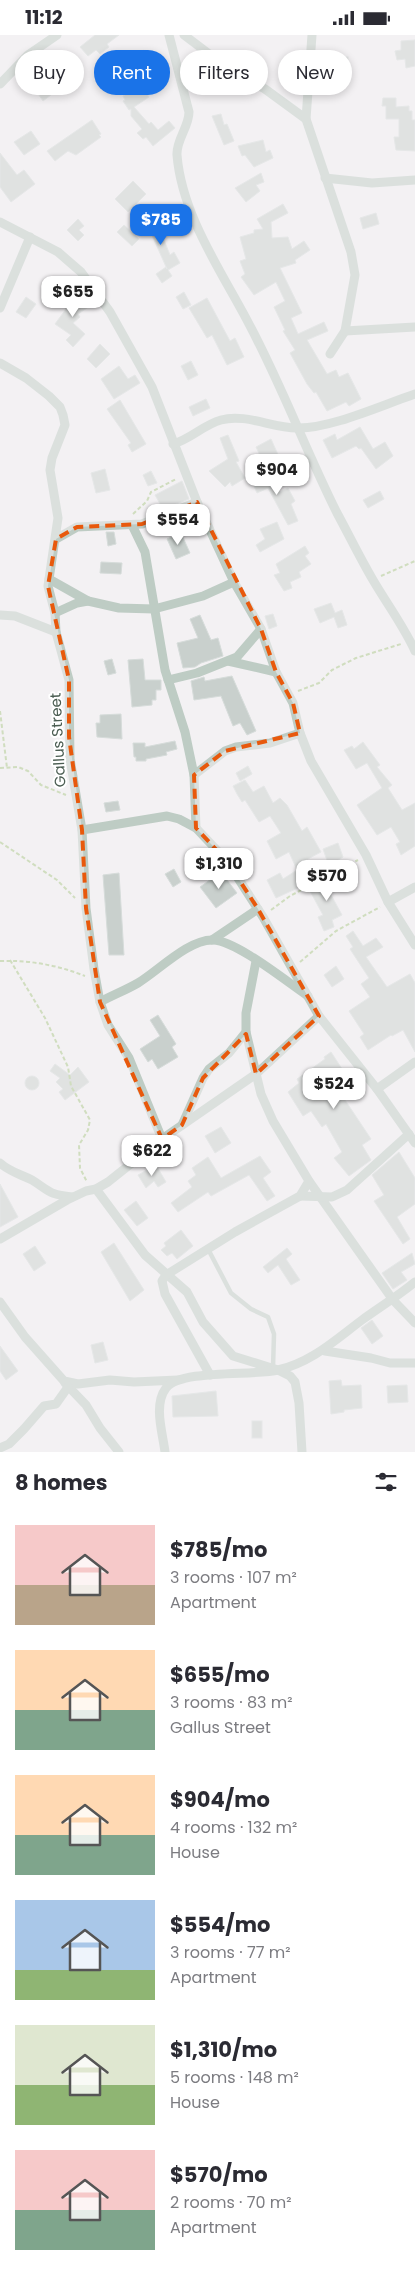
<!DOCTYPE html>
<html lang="en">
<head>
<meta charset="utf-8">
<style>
	:root { --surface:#fff; --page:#f7f7f7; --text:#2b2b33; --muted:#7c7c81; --accent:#1a73e8 }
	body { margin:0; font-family:Poppins,sans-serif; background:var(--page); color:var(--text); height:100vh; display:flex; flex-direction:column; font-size:19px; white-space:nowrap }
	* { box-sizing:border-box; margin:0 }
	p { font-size:16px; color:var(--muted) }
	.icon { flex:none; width:28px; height:28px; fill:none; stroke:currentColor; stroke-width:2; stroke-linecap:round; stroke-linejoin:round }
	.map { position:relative; height:1417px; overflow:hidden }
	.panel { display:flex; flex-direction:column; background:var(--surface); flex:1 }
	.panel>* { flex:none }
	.banner { position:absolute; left:15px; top:15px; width:385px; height:45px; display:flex; gap:10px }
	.price { position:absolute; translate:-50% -42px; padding:0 11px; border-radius:10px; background:#fff; color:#222; font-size:16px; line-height:32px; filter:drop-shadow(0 1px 2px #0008) }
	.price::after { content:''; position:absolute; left:50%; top:30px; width:15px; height:11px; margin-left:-8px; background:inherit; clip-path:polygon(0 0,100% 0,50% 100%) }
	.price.on { background:var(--accent); color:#fff }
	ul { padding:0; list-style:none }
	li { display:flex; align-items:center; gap:15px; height:125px; padding:0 15px }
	li span { display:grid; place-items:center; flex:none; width:140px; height:100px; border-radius:0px; color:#555 }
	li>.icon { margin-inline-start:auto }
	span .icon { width:60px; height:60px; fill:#fffc; stroke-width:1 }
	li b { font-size:21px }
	h2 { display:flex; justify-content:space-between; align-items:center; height:60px; padding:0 15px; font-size:21px }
	.chip { padding:0 18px; border-radius:22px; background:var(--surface); box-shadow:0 2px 8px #0003; font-size:18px; line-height:45px }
	.chip.on { background:var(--accent); color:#fff }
	.status { display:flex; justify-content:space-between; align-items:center; height:35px; padding:0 25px; background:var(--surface); direction:ltr }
	.status svg { height:14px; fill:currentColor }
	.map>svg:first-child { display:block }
</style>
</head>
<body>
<div class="status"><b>11:12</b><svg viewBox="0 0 49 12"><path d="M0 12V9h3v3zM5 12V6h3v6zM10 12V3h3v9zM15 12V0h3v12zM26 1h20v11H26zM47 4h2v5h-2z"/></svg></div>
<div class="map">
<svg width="415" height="1417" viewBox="0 0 415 1417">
	<rect width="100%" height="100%" fill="#f3f1f3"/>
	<g fill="#c9d0cd" stroke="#d6dcda">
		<polygon points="95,0 119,0 107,9 109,12 100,19 96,15 88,21 80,12"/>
		<polygon points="415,5 415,31 406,33 405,24 397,25 395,16 401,15 401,6"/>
		<polygon points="144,15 152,25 136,38 128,28"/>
		<rect x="339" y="22" width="9" height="12"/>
		<polygon points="53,35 64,50 43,66 34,53"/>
		<polygon points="141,51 149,62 134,72 149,89 151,87 158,95 169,86 175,93 153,111 146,102 143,104 137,98 142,94 131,81 131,74 129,75 123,66 125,65 123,61"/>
		<polygon points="383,63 396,63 396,72 409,71 409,76 412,76 412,85 415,85 415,116 396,115 394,102 399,102 399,84 386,84 386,71 382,71"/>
		<polygon points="221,79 224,90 227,89 234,106 224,110 212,81"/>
		<polygon points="92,85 101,99 99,100 101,102 76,120 68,116 55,126 47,116"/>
		<polygon points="31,96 40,109 24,120 14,107"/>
		<polygon points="263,105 266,117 270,115 273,123 254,132 245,120 242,121 238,111"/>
		<polygon points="0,118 17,140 24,135 35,149 11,167 0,152"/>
		<polygon points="261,138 264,147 256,150 260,156 246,167 235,153"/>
		<polygon points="133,146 146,159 128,177 115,164"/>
		<polygon points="283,169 288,178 271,187 272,203 288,202 292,214 304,206 310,215 295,225 296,228 280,233 302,278 291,283 298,299 324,287 328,296 307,305 327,339 336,335 339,342 348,338 361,364 349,371 346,367 327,376 316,357 314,358 307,349 290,318 295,315 283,296 285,295 274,272 285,266 276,247 254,260 241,242 245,239 240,226 246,224 240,202 254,198 254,195 263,194 257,184"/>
		<polygon points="153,176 165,192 160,195 170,220 174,217 180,228 168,235 172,241 162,248 156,239 166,232 167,234 143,180"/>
		<polygon points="376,178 379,189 363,194 360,183"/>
		<polygon points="78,184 84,191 79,195 84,200 78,206 67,195"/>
		<polygon points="124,190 139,204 132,211 117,197"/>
		<polygon points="78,256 90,271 78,279 80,282 73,288 85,299 73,312 66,305 71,300 55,289 66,274 62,269"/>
		<polygon points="184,257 191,270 183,274 176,262"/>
		<polygon points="26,262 36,269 26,283 16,277"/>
		<polygon points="207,263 230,306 235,303 244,322 227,330 212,300 207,303 189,273"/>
		<polygon points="100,309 110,319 96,333 87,324"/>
		<polygon points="191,326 198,340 188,345 181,331"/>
		<polygon points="119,331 128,344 135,340 140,348 114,364 101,344"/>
		<polygon points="206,364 210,373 193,381 189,372"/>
		<polygon points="120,365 146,409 132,417 128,410 131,408 107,374"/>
		<polygon points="360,392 373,414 385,407 393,421 376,434 361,413 359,414 356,411 332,423 323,405 335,399 337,405"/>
		<polygon points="228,400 239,426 236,427 245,443 232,451 230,447 225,452 209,436 228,424 220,403"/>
		<polygon points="271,404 280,424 265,431 256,412"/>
		<polygon points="105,434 110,455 96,458 91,438"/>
		<polygon points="151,436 157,448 148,451 143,440"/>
		<polygon points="269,436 280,457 288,453 295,466 291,469 298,486 288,490 268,453 257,458 251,444"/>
		<polygon points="182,446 189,464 163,474 155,460"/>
		<polygon points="380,456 384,464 368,473 363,465"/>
		<polygon points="277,487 284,504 260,517 256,510 265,504 260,494"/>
		<polygon points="106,497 114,497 116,509 108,511"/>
		<polygon points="181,498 190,518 176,524 167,504"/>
		<polygon points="305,511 309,518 305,521 311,529 299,537 301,542 290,547 292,553 284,556 274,540 280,538 276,529"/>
		<polygon points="101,527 122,528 121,539 100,538"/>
		<polygon points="331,568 335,578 342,575 347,590 338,593 334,582 320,588 314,574"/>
		<polygon points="273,579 277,591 269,594 265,581"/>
		<polygon points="200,580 211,605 218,603 223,621 201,628 195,632 183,633 177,608 198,603 190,584"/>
		<polygon points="112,624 116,638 108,640 104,626"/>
		<polygon points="143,624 145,645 161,645 161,655 156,655 156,665 152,665 152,670 132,672 128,625"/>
		<polygon points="232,641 256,696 247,700 240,688 233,691 221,661 194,665 191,646 204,642 205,646"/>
		<polygon points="121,679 122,704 97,702 96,688 100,688 100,680"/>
		<polygon points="175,706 177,714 166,717 167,720 146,724 146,726 136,726 136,722 134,722 133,708 145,708 145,712"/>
		<polygon points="363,707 380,730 377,732 392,750 388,753 402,775 415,768 415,811 401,820 396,809 400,807 391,792 377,800 357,770 382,753 367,728 356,734 344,715 352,711 354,714"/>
		<polygon points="248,731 252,739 240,746 236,738"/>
		<polygon points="245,745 253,757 264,751 273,768 280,763 287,770 302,796 307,792 321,817 304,826 313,846 276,863 267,845 280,838 283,844 297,835 289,817 276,824 267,806 281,798 270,781 259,787 245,765 242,767 237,759 233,751"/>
		<polygon points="118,766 120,775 106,777 104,768"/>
		<polygon points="338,808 343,822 329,831 323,814"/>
		<polygon points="174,834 181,847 173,852 165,839"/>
		<polygon points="221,837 237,858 216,873 200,852"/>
		<polygon points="119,838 124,920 109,920 103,840"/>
		<polygon points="336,840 342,852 330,858 342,880 332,885 334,892 324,896 318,882 323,880 310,856"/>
		<polygon points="353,896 363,911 376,903 383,912 366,922 387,952 410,939 415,948 415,1017 403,995 392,1001 391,1000 368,1015 360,1002 364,999 349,976 370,962 361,949 369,943 350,914 353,912 346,901"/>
		<polygon points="336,931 344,944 332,952 324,940"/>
		<polygon points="158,980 176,1009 172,1012 178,1022 158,1034 152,1024 148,1027 140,1014 160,1001 150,985"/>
		<polygon points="331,1017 357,1057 345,1065 371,1104 362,1110 371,1125 349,1141 334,1123 342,1117 326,1089 322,1092 311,1076 303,1081 288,1057 299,1048 297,1044 325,1024 324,1022"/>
		<polygon points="55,1029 70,1040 78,1032 89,1047 65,1065 59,1057 63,1054 56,1047 60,1043 50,1036"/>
		<circle cx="32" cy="1048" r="7"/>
		<polygon points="221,1092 231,1108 215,1118 205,1101"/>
		<polygon points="399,1117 415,1143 415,1169 397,1182 410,1204 403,1209 374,1166 384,1160 372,1140"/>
		<polygon points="260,1121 271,1137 263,1143 275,1161 267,1166 249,1140 211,1161 208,1157 178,1177 171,1168 192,1152 188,1146 196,1140 192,1133 208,1122 221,1143"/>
		<polygon points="156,1130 166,1147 158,1152 154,1146 146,1153 138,1140"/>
		<polygon points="0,1149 18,1182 0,1192"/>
		<polygon points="136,1166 148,1183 137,1191 124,1175"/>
		<polygon points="181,1195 193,1211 177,1224 172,1218 167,1221 161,1215 166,1211 164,1208"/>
		<polygon points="114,1208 144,1255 130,1266 101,1217"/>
		<polygon points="35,1211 46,1228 34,1236 23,1219"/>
		<polygon points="287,1213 292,1219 286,1224 300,1245 291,1250 278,1230 268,1238 263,1232"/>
		<polygon points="412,1218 415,1229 401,1237 407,1245 393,1254 382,1238"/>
		<polygon points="372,1285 383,1301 372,1309 361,1293"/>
		<polygon points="103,1307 108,1325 95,1328 91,1310"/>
		<polygon points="0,1311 18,1336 6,1345 0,1336"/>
		<polygon points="341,1345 342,1351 361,1350 362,1373 344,1375 344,1377 331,1379 329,1346"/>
		<polygon points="407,1350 408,1367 388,1368 387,1351"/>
		<polygon points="216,1356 218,1381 173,1382 172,1361"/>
		<rect x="252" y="1386" width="10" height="17"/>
	</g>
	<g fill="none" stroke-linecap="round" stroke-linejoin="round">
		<g stroke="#a6c680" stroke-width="2" stroke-dasharray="4 2.5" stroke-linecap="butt">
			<polyline points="133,479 147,466 151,457 176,444"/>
			<polyline points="381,541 415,526"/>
			<polyline points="298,656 319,648 332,635 356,623 401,609"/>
			<polyline points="0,676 7,733"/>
			<polyline points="0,733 18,732 28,736 41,750 66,760"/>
			<polyline points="0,807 57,845 75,863"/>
			<polyline points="271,875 290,861 358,825"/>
			<polyline points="10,925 45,983 68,1032 71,1051 90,1085 88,1095 79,1110 80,1133 87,1147"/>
			<path d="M0,926C30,925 57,930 85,941"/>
			<polyline points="300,927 336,896 380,872"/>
		</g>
		<polyline stroke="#beccc4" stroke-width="4.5" points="208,1214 231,1258 251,1274 268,1282 274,1299 273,1333"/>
		<g stroke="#beccc4" stroke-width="9">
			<path d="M169,0L189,77C189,92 176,105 177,120C182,181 222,237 249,289C282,351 306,416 337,478C349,500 360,523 373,545C387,569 403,590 415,616"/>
			<polyline points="184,0 229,34 265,54 306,84"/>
			<polyline points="312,0 306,84 351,217 355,240 345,296 330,319"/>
			<polyline points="0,49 28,20 57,0"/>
			<polyline points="325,143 372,148 415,145"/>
			<polyline points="0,187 58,217 81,237 110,277 152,352 197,467 234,547 261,594 276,637 293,668 300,698 311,726 366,820 388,867 415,910"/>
			<polyline points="0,273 30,202"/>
			<polyline points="345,296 415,292"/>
			<polyline points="0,328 26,343 49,361 60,372 63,380 65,390 52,423 50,435 58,483 48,551 55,578 56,597 69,645 70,724 82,795 86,873 94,934 100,967 108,990 129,1023 162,1104"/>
			<path d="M173,409C191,404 203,390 221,385C245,378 272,393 297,393C330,394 382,370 415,359"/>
			<polyline points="132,490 145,517 165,635 185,697 194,740 196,793"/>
			<polyline points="56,504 77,492 142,489 197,467"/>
			<polyline points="49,544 88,566"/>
			<polyline points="55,578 77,568 88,566 119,573 154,574 203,561 234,547"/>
			<polyline points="0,580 15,581 56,597"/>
			<polyline points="228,626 276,637"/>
			<polyline points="168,645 197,638 237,622 261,594"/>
			<polyline points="194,740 225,716 236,712 270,708 300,698"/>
			<polyline points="82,795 167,781 179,784 196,793 227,826 263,882 319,981 377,1054 415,1108"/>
			<polyline points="388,867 415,852"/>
			<polyline points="212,905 258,874"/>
			<path d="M100,967C113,960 126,955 138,948C158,936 189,904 213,905C237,906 287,947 308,961"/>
			<polyline points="246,997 261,1059 273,1086 309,1146 393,1265 415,1288"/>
			<polyline points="377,1054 415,1027"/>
			<polyline points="182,1090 203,1043 209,1034 229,1018 246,997 246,978 256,926"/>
			<path d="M0,1128C10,1137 20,1139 32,1145C51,1157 48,1159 72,1162"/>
			<polyline points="96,1154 145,1220 187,1257 203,1287 233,1321 278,1335 290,1341 295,1347 299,1368 302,1417"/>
			<polyline points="300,1161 332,1162 347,1155 409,1099"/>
			<polyline points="0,1204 67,1165 86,1156 96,1154 108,1147 162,1104 256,1039 319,981"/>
			<polyline points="0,1267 25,1302 64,1346 78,1349 110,1345 134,1347 178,1345"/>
			<polyline points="325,1316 371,1323 390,1328 415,1328"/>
			<polyline points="210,1340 165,1259 162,1246 166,1240 235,1197 300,1161 309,1146"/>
			<polyline points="65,1348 86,1370 100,1393 119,1417"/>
			<polyline points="0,1413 9,1409 24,1394 44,1371 56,1369 68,1352"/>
			<path d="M165,1417C163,1399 153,1370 166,1353C181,1334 253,1341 278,1335C312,1327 335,1305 362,1285C380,1272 398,1261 415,1247"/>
		</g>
	</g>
	<path d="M0 0H415V1417H0ZM197,467L261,594L276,637L293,668L300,698L225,716L194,740L196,793L227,826L258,874L319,981L256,1039L246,999L203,1043L182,1090L162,1104L100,967L86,873L82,795L69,702V645L48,551L56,504L77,492L142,489Z" fill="#f3f1f3" fill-opacity=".55" fill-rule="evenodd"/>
	<path fill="none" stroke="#e8590c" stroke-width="4" stroke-dasharray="10 6" stroke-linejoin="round" d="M197,467L261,594L276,637L293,668L300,698L225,716L194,740L196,793L227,826L258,874L319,981L256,1039L246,999L203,1043L182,1090L162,1104L100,967L86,873L82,795L69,702V645L48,551L56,504L77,492L142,489Z"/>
	<g text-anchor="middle" stroke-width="4" stroke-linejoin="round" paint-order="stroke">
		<g font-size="15" fill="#4b5d52" stroke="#fff">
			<text transform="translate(58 705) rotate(-93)" y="5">Gallus Street</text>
		</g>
	</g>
</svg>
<b class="price on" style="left:161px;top:211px">$785</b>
<b class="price" style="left:73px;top:283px">$655</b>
<b class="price" style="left:277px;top:461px">$904</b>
<b class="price" style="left:178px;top:511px">$554</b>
<b class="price" style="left:219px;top:855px">$1,310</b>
<b class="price" style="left:327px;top:867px">$570</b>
<b class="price" style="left:334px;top:1075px">$524</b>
<b class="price" style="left:152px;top:1142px">$622</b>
<div class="banner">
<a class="chip">Buy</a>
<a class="chip on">Rent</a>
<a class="chip">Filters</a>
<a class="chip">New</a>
</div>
</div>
<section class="panel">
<h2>8 homes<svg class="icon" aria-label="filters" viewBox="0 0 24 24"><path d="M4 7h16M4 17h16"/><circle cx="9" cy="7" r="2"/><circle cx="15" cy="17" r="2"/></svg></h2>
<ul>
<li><span style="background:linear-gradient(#f6c9c9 60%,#b9a48a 0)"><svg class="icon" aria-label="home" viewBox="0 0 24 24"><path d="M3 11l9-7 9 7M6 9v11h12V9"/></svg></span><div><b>$785/mo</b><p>3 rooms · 107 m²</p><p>Apartment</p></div></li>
<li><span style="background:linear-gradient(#ffd9b3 60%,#7fa58c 0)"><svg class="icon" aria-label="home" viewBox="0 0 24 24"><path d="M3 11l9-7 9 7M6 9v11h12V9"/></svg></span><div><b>$655/mo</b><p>3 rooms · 83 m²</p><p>Gallus Street</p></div></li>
<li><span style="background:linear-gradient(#ffd9b3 60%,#7fa58c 0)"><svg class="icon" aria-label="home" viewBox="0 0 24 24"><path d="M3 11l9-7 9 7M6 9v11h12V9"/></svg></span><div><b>$904/mo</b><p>4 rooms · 132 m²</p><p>House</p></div></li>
<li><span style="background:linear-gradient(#a9c7e8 70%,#8fb573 0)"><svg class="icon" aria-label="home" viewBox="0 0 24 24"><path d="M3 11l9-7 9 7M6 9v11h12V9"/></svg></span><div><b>$554/mo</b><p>3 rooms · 77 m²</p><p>Apartment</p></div></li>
<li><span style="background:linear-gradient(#dfe7d0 60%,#8fb573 0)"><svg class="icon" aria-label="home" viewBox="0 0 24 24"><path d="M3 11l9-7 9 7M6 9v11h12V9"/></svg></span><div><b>$1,310/mo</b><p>5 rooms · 148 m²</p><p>House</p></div></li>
<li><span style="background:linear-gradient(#f6c9c9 60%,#7fa58c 0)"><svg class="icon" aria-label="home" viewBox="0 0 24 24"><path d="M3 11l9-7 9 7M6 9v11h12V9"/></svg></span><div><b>$570/mo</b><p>2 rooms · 70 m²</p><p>Apartment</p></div></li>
</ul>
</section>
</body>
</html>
